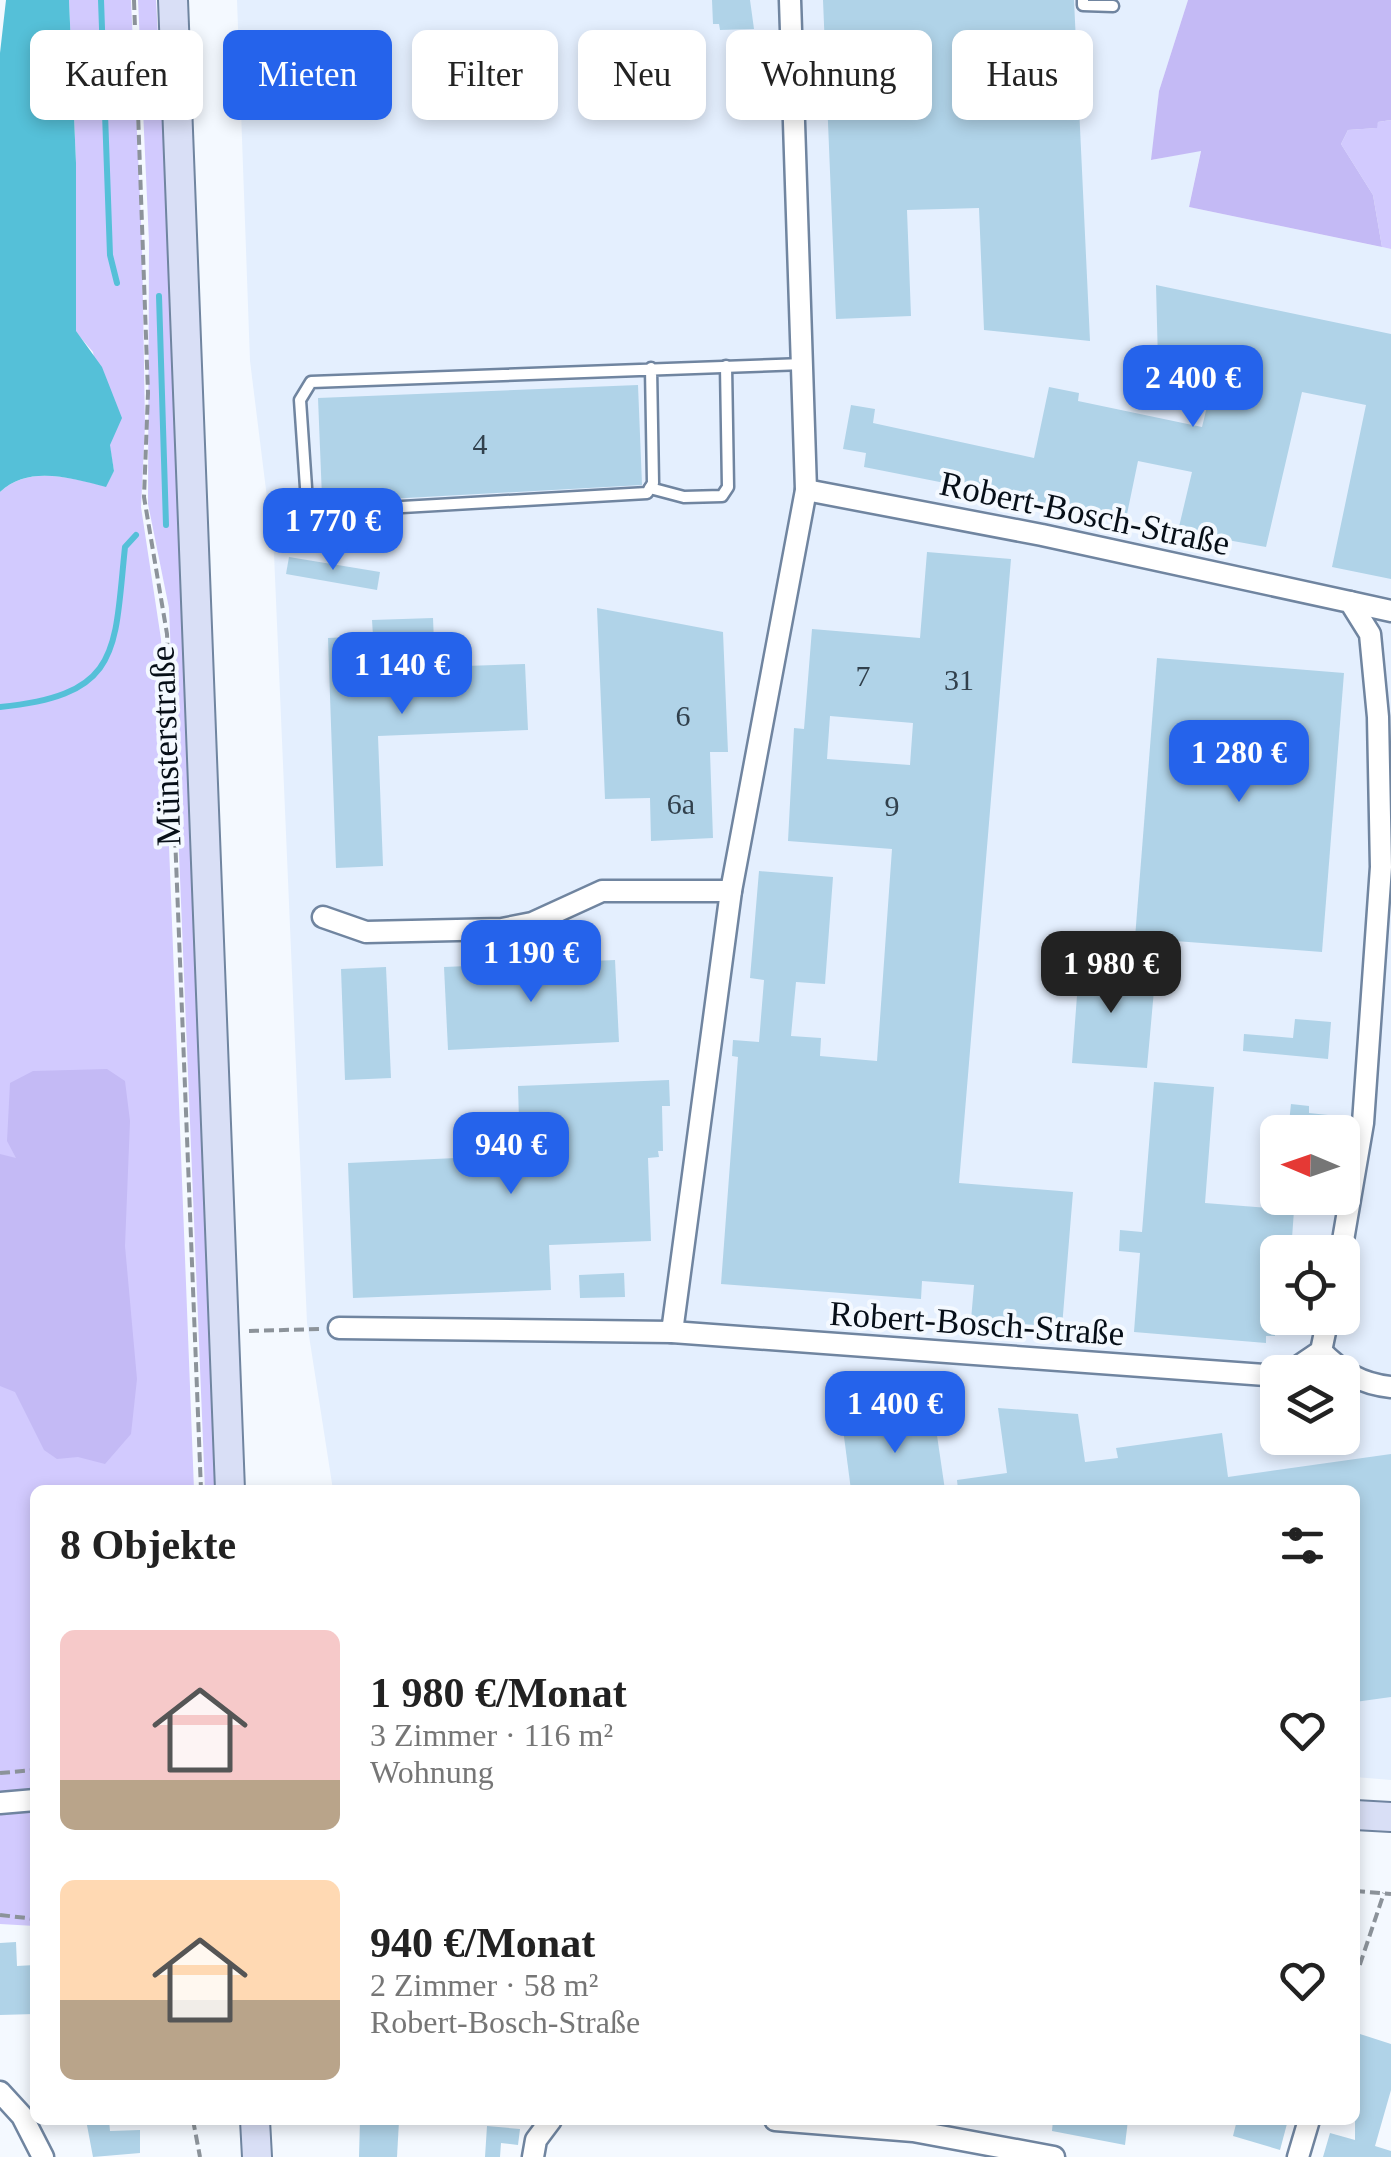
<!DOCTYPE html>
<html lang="de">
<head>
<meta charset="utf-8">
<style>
	:root { --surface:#fff; --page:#f6f6f6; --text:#222; --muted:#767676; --accent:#2563eb }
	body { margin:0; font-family:Georgia,serif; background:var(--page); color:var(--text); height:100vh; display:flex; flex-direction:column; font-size:38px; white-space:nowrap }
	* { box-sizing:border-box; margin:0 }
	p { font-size:32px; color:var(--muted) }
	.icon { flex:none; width:55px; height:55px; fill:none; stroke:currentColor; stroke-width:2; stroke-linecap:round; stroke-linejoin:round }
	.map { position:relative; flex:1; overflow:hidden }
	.details { position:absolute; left:30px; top:1485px; width:1330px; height:640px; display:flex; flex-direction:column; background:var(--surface); border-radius:15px; box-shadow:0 5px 15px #0003 }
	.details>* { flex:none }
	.hud { position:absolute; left:30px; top:30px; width:1332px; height:90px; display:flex; gap:20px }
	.needle { width:65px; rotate:272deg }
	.buttons { position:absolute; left:1260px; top:1115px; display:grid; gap:20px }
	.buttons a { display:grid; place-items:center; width:100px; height:100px; border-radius:15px; background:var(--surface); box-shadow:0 5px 15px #0003; font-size:50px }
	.price { position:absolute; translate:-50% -85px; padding:0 22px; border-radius:20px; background:var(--accent); color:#fff; font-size:32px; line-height:65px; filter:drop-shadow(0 2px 5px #0008) }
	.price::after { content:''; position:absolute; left:50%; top:60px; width:30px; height:22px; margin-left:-15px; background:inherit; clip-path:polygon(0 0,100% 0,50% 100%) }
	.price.active { background:#222; color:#fff }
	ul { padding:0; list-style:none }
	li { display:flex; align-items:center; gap:30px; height:250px; padding:0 30px }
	li span { display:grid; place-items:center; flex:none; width:280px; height:200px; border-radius:15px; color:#555 }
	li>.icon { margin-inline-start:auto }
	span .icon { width:120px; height:120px; fill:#fffc; stroke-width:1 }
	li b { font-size:42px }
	h2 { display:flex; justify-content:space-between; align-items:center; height:120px; padding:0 30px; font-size:42px }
	.tag { padding:0 35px; border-radius:15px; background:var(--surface); box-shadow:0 5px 15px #0003; font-size:35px; line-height:90px }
	.tag.active { background:var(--accent); color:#fff }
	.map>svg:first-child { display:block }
</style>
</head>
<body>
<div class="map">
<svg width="1391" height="2157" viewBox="0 0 1391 2157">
	<rect width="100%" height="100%" fill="#f4f9ff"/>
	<path fill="#e4effe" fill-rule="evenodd" d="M237,0H1188L1159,91L1152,160L1201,150L1189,207L1391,249V1780L1355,1777V1490H333L307,1323L274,554L250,361ZM1278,1132H1342V1198H1278ZM1278,1252H1342V1318H1278ZM1278,1372H1342V1438H1278Z"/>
	<g fill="#d2cafe">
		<path d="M69,0H131L142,243L145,425L141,507L161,639L194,1490H35V1926L0,1924V492C29,465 70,478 105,486L114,471L93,352L75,331L76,163Z"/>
		<polygon points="138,0 156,0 169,237 219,1490 205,1490 169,608 148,504 149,242"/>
		<polygon points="1391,120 1391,249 1382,247 1373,195 1341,144 1348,130 1376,128 1378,122"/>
	</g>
	<g fill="#c4baf5">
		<polygon points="1188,0 1391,0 1391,120 1378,122 1377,128 1348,130 1341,144 1373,195 1382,247 1189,207 1201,151 1151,160 1159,91"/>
		<polygon points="107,1069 125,1081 130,1121 125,1246 137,1379 131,1434 105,1464 78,1457 57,1459 44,1450 15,1392 0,1386 0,1154 16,1158 7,1141 10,1083 33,1071"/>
	</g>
	<path fill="#55c0d8" d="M6,0H69L76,163V331L102,367L122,418L110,445L114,471L106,487C70,478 29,465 0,492V53Z"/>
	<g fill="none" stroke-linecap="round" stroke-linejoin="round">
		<g stroke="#55c0d8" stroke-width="6">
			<polyline points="101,0 110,255 117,283"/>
			<polyline points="159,296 166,525"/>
			<path d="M0,707C122,695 114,651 125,547L136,535"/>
		</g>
	</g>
	<g fill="#b0d3e8" fill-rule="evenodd">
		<polygon points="712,0 750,0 754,29 720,30 719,24 713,24"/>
		<polygon points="823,0 1074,0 1090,341 984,330 979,208 907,210 911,316 836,319"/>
		<polygon points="1156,285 1391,334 1391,579 1332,567 1366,405 1302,392 1266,547 1178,531 1192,472 1138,461 1126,519 864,467 866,453 843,449 851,405 875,409 873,423 1034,458 1049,387 1079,393 1078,401 1202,427 1215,374 1158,362"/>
		<polygon points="638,385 642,485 334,502 322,498 318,398"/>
		<path d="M927,552L1011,559L959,1183L1073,1192L1062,1327L971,1320L974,1285L922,1281L921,1299L721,1284L738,1057L732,1056L733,1040L759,1042L764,980L750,978L759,871L833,877L825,984L796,982L791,1036L821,1038L820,1056L877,1061L892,849L788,841L794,728L804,729L812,629L920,638ZM830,716L913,723L910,765L827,759Z"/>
		<polygon points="289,557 380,572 377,590 286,574"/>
		<polygon points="597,608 723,632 728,752 710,752 713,838 651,841 650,798 605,799"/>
		<polygon points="433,618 435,667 525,664 528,730 378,736 383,866 336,868 328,638 373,636 372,620"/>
		<polygon points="1157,658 1344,673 1322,952 1135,938"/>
		<polygon points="1080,955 1126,958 1124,987 1154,990 1147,1068 1072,1063"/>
		<polygon points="615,960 619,1042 448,1050 444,967"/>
		<polygon points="386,967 391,1078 345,1080 341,969"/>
		<polygon points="1295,1019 1331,1022 1328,1059 1243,1051 1244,1034 1293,1038"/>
		<polygon points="669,1080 670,1106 662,1106 663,1151 658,1151 659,1157 648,1158 651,1241 549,1245 551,1290 353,1298 348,1163 520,1155 518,1086"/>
		<polygon points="1154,1082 1214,1087 1205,1203 1294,1210 1291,1252 1278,1252 1275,1336 1266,1336 1266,1343 1134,1332 1140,1253 1119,1251 1120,1230 1142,1232"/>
		<polygon points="1291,1104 1309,1106 1309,1113 1328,1115 1327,1132 1288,1132"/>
		<polygon points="624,1273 625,1297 580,1298 579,1275"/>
		<polygon points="998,1408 1078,1414 1085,1462 1118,1458 1116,1448 1222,1433 1228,1477 1391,1454 1391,1697 1355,1702 1355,1490 958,1490 957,1480 1007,1473"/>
		<polygon points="934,1415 945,1490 851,1490 843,1429"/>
		<polygon points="16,1942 17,1966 35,1965 35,2014 0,2015 0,1943"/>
		<polygon points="1360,2034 1391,2044 1391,2090 1375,2146 1391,2151 1391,2157 1323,2157 1330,2133 1355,2140 1355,2050"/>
		<polygon points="86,2120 109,2120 110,2131 140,2130 140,2153 93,2157"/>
		<polygon points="360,2120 399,2121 397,2157 359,2157"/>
		<polygon points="1053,2120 1128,2120 1125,2145 1052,2131"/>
		<polygon points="1237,2120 1288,2120 1280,2150 1233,2136"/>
		<polygon points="487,2126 520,2129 518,2145 501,2143 500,2157 485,2157"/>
	</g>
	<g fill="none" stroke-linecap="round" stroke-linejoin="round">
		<g stroke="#7085a0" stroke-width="15">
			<g id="lane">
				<polyline points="1083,0 1083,5 1113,6"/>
				<polyline points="651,368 653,483 647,493 333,511 307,502 300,400 311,382 804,364"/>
				<polyline points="650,488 684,497 722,496 728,487 726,366"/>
			</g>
		</g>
		<g stroke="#7085a0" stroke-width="25">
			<g id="street">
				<polyline points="806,490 1042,535 1350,602 1370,634 1378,717 1381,867 1363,1123 1341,1252"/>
				<polyline points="1350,602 1391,611"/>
				<polyline points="323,917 366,932 502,929 532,923 602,891 731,891"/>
				<polyline points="339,1328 672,1332 731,891 806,490 790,0"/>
				<polyline points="672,1332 1278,1376"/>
				<path d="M1321,1351C1342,1372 1361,1384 1391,1387"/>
				<polyline points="1290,1372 1321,1351 1328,1318"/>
				<polyline points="0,1803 35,1800"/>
				<polyline points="0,2092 22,2116 43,2157"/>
				<polyline points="775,2120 913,2131 1054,2157"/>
				<polyline points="533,2157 536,2140 551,2120"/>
				<polyline points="1298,2157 1309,2120"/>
			</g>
		</g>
		<g stroke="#7085a0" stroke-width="32">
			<g id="secondary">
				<polyline points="173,0 230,1490"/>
				<polyline points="1355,1815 1391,1817"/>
				<polyline points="255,2120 257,2157"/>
			</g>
		</g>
		<g stroke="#8c939a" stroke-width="4" stroke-dasharray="10 5" stroke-linecap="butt">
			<polyline points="134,0 148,393 144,497 167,634 201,1490"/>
			<polyline points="249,1331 320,1329"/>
			<polyline points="0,1773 35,1770"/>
			<polyline points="1355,1891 1391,1894"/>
			<polyline points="0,1915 35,1919"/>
			<polyline points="1355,1979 1384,1893"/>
			<polyline points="193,2120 200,2157"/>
		</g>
		<use href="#lane" stroke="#fff" stroke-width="10"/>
		<use href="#street" stroke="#fff" stroke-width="20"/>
		<use href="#secondary" stroke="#d9dff6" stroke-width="28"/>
	</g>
	<g text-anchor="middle" stroke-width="8" stroke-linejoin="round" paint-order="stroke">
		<g font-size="30" fill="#31404c">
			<text x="480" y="454">4</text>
			<text x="863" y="686">7</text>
			<text x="959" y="690">31</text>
			<text x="683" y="726">6</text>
			<text x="681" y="814">6a</text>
			<text x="892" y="816">9</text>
		</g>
		<g font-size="35" fill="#070f18" stroke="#f4f9ff">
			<text transform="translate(1085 513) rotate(12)" y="12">Robert-Bosch-Straße</text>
			<text transform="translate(165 746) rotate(-92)" y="12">Münsterstraße</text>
			<text transform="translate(977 1323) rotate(4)" y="12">Robert-Bosch-Straße</text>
		</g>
	</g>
</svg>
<div class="buttons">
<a><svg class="needle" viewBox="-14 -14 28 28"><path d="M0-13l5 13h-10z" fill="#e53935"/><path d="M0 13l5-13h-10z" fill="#767676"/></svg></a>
<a><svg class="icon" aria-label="locate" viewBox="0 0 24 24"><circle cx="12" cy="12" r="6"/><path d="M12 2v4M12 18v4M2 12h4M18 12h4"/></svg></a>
<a><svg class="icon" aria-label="layers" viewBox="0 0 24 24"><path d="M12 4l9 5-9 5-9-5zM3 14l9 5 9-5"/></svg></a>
</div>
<b class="price" style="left:1193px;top:430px">2 400 €</b>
<b class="price" style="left:333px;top:573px">1 770 €</b>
<b class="price" style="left:402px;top:717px">1 140 €</b>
<b class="price" style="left:1239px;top:805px">1 280 €</b>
<b class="price" style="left:531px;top:1005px">1 190 €</b>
<b class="price active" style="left:1111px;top:1016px">1 980 €</b>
<b class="price" style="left:511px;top:1197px">940 €</b>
<b class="price" style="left:895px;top:1456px">1 400 €</b>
<div class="hud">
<a class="tag">Kaufen</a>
<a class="tag active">Mieten</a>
<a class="tag">Filter</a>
<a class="tag">Neu</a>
<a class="tag">Wohnung</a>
<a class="tag">Haus</a>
</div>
<section class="details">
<h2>8 Objekte<svg class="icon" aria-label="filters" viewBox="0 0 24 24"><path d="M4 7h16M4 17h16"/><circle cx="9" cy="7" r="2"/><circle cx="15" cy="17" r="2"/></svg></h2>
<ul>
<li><span style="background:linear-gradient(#f6c9c9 75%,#b9a48a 0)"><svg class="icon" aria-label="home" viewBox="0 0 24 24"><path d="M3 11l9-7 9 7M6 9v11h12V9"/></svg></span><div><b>1 980 €/Monat</b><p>3 Zimmer · 116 m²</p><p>Wohnung</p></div><svg class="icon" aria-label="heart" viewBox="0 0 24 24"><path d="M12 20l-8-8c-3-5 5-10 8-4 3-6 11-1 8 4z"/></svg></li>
<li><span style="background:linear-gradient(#ffd9b3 60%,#b9a48a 0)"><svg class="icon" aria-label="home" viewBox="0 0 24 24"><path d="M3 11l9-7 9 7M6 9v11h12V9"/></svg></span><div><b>940 €/Monat</b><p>2 Zimmer · 58 m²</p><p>Robert-Bosch-Straße</p></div><svg class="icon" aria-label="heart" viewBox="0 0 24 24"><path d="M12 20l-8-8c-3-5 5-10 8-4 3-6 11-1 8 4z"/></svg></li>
</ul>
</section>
</div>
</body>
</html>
